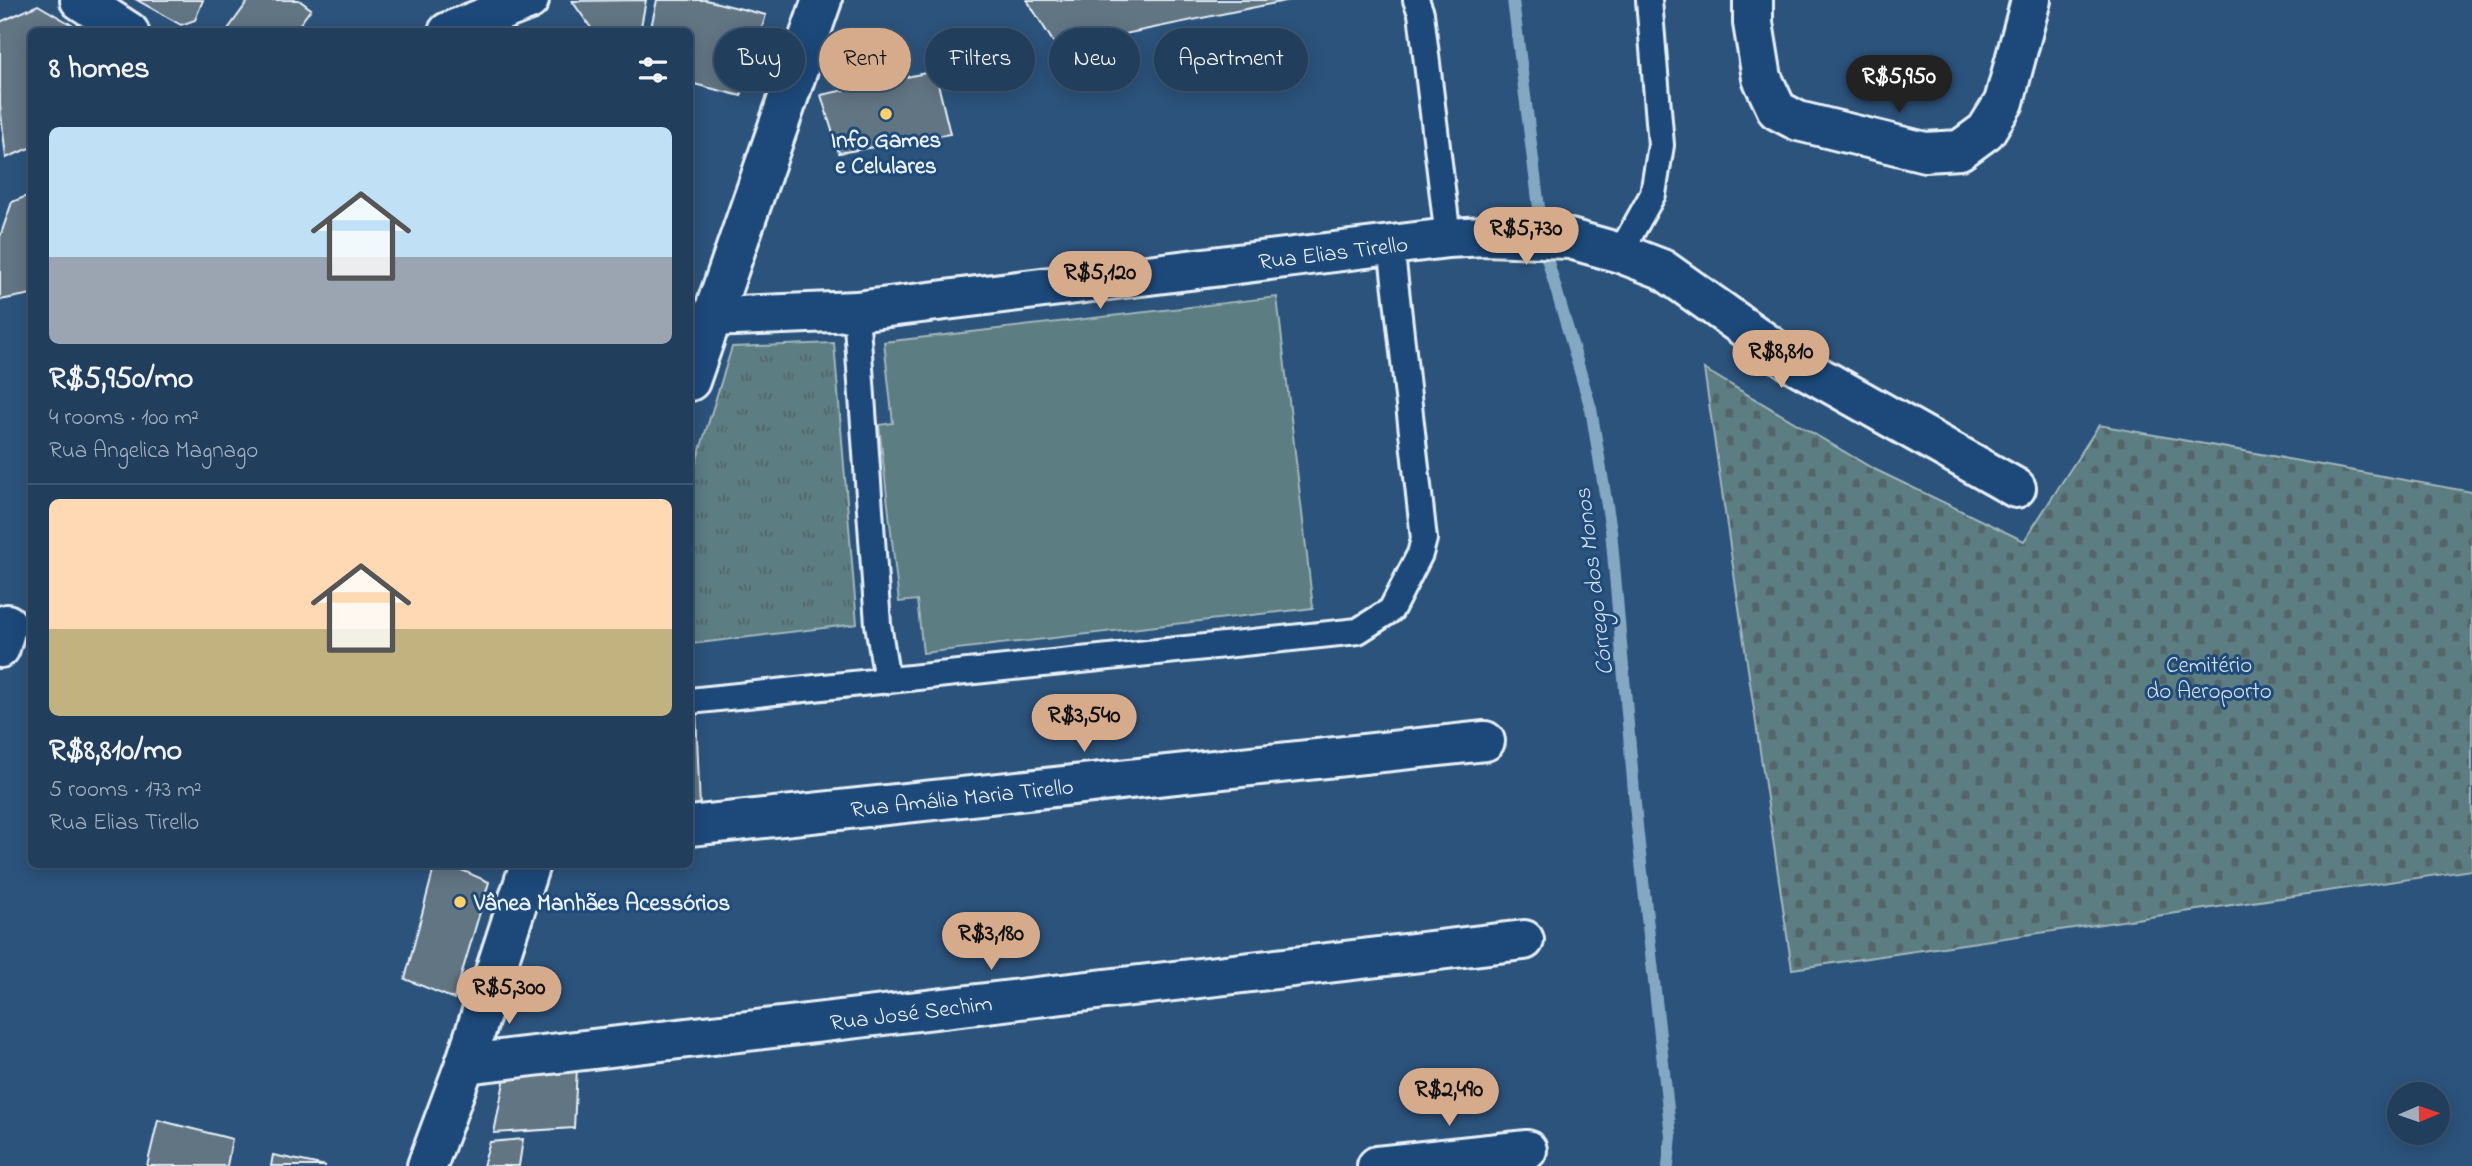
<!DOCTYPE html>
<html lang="en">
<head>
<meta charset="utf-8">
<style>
	:root { --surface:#213e5d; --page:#2d4966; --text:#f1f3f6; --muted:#a2aebc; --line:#3e5772; --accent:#d6ab8b }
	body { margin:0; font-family:"Indie Flower",sans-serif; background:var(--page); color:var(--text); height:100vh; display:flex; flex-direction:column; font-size:26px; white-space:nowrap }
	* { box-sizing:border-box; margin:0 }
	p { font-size:23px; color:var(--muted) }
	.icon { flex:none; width:38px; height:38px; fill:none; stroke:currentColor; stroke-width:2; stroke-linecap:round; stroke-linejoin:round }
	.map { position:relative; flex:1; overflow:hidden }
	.side { position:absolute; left:28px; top:28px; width:665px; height:840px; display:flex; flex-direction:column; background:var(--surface); border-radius:10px; box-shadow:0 4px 18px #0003,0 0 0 2px var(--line) }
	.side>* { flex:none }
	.guide { position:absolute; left:714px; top:28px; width:665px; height:63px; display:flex; gap:14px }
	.needle { width:46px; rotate:88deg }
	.fabs { position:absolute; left:2387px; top:1082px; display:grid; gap:14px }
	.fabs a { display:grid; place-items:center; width:63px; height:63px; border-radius:50%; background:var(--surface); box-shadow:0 4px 18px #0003,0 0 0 2px var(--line); font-size:35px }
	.price { position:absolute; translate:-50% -60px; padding:0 16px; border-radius:24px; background:var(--accent); color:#111; font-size:23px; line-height:46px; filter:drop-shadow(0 2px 4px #0008) }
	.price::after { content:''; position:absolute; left:50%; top:42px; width:21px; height:16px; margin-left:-10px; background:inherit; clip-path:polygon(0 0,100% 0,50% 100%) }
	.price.current { background:#222; color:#fff }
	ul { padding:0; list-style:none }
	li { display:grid; align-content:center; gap:14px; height:371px; padding:0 21px }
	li+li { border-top:2px solid var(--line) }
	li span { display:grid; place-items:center; height:217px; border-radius:10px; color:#555 }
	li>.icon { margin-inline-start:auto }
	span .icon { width:126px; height:126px; fill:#fffc; stroke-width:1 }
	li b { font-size:30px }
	h2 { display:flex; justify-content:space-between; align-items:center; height:84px; padding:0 21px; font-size:30px }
	.tag { padding:0 24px; border-radius:32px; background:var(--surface); box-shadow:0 4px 18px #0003,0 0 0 2px var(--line); font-size:24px; line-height:63px }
	.tag.current { background:var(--accent); color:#111 }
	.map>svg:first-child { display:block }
</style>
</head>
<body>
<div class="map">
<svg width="2472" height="1166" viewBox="0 0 2472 1166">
	<defs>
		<pattern id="cemetery-stones" width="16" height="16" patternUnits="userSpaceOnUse" patternTransform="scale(1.75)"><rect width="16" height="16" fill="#5c7d81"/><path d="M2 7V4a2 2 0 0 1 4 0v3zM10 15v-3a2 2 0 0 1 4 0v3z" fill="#526568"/></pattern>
		<pattern id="park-tufts" width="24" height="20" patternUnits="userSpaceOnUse" patternTransform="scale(1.75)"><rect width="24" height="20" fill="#5c7d81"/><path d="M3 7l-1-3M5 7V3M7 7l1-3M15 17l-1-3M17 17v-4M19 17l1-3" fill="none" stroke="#526568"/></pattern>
	</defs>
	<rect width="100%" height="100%" fill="#2c537c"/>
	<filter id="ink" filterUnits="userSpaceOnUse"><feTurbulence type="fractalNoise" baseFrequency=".0143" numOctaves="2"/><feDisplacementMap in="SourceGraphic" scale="14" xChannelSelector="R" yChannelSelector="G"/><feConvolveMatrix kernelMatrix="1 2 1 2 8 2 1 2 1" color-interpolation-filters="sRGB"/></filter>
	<g filter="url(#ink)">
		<polygon fill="#5c7d81" stroke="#a2b7bc" stroke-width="2" points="1277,297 1313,608 923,653 917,600 899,602 879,425 893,423 884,342"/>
		<polygon fill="url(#cemetery-stones)" stroke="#a2b7bc" stroke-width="2" points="1704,369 1872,468 2024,541 2099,425 2472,492 2472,870 1792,969"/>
		<polygon fill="url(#park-tufts)" stroke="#a2b7bc" stroke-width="2" points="834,343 857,624 690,644 690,482 732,347"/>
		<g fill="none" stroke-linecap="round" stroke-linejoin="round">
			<polyline stroke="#84a8c2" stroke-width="12" points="1513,0 1544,248 1591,409 1611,530 1637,826 1671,1136 1668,1166"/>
		</g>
		<g fill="#627583" stroke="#e8f1f8" stroke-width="2">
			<polygon points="137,0 203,0 195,20 181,25"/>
			<polygon points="249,0 299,0 311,9 294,32 226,32"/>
			<polygon points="646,0 640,32 594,32 572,1"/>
			<polygon points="657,0 706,0 766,15 741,96 690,83 690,32 650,32"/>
			<polygon points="1027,0 1290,0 1057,48"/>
			<polygon points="38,5 84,32 32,32 32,147 6,158 0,104 0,22"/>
			<polygon points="935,71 950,134 839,153 821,95"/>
			<polygon points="32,194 32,294 0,300 0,237 12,202"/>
			<polygon points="690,711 696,711 700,808 690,809"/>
			<polygon points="435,864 448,864 489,882 454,999 405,979"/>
			<polygon points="577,1068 574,1128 494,1133 505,1077"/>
			<polygon points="158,1120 232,1139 227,1166 147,1166"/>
			<polygon points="523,1139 519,1166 483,1166 490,1142"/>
			<polygon points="273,1155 326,1166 271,1166"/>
		</g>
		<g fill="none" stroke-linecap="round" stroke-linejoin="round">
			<g stroke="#e8f1f8" stroke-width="30">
				<g id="service">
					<polyline points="1416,0 1421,13 1448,238"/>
					<polyline points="1620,253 1653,194 1661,145 1649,0"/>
					<polyline points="856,311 878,624 887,681"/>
					<polyline points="690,701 1358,631 1391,610 1420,554 1424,539 1391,245"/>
				</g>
			</g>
			<g stroke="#e8f1f8" stroke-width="44">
				<g id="minor">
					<polyline points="80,0 129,32"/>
					<polyline points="1753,0 1753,23 1762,78 1777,110 1798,121 1925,152 1960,150 1986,131 2004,102 2031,0"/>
					<polyline points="448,32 529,0"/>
					<polyline points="711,317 856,311 1448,238 1485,236 1570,239 1620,253 1662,269 1794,363 2016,488"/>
					<polyline points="0,648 7,624"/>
					<polyline points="690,826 1485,741"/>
					<polyline points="465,1064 1524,940"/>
					<polyline points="1377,1166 1527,1150"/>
				</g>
			</g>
			<g stroke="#e8f1f8" stroke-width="44">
				<g id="tertiary">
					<polyline points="690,381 822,0"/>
					<polyline points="427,1166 465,1064 530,864"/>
				</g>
			</g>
			<use href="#service" stroke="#1f4a7a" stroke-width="24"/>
			<use href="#minor" stroke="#1f4a7a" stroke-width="38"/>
			<use href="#tertiary" stroke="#1f4a7a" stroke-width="38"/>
		</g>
	</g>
	<g fill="#ffd166" stroke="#1f4a7a" stroke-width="2.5">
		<circle cx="886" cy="114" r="7"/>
		<circle cx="460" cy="902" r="7"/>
	</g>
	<g text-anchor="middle" stroke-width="6" stroke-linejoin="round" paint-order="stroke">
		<g font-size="23" font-weight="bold" fill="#e8f1f8" stroke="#1f4a7a">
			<text x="886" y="147">Info Games<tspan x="886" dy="26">e Celulares</tspan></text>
			<text x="474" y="910" text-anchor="start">Vânea Manhães Acessórios</text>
		</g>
		<g font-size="23" fill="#e8f1f8" stroke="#1f4a7a">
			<text transform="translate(1333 252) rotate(-7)" y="8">Rua Elias Tirello</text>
			<text transform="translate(962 797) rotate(-6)" y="8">Rua Amália Maria Tirello</text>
			<text transform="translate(911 1012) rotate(-7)" y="8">Rua José Sechim</text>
		</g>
		<g font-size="23" fill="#d3e0e6" stroke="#1f4a7a">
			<text x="2209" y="672">Cemitério<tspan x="2209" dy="26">do Aeroporto</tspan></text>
		</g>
		<g font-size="24" font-style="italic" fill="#cfdfea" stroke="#1f4a7a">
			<text transform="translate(1593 582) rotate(-97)" y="8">Córrego dos Monos</text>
		</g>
	</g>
</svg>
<div class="fabs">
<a><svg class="needle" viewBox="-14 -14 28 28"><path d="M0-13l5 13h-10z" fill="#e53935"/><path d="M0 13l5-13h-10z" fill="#a2aebc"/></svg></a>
</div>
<b class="price current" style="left:1899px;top:115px">R$5,950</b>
<b class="price" style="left:1526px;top:267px">R$5,730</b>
<b class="price" style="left:1100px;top:311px">R$5,120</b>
<b class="price" style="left:1781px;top:390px">R$8,810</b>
<b class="price" style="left:1084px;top:754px">R$3,540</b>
<b class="price" style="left:991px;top:972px">R$3,180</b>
<b class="price" style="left:509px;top:1026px">R$5,300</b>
<b class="price" style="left:1449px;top:1128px">R$2,490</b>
<div class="guide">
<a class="tag">Buy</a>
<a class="tag current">Rent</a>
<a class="tag">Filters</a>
<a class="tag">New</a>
<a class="tag">Apartment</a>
</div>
<section class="side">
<h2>8 homes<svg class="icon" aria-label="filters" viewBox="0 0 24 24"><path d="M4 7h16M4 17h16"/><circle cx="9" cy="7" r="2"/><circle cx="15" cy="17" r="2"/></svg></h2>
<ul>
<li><span style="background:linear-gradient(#bfe0f5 60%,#9aa5b1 0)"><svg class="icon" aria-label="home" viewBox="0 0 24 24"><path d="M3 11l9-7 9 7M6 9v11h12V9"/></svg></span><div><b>R$5,950/mo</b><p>4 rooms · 100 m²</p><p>Rua Angelica Magnago</p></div></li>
<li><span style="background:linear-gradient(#ffd9b3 60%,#c2b280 0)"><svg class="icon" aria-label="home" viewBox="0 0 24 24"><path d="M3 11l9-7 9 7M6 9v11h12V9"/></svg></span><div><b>R$8,810/mo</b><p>5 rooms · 173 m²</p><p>Rua Elias Tirello</p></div></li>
</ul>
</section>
</div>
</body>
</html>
